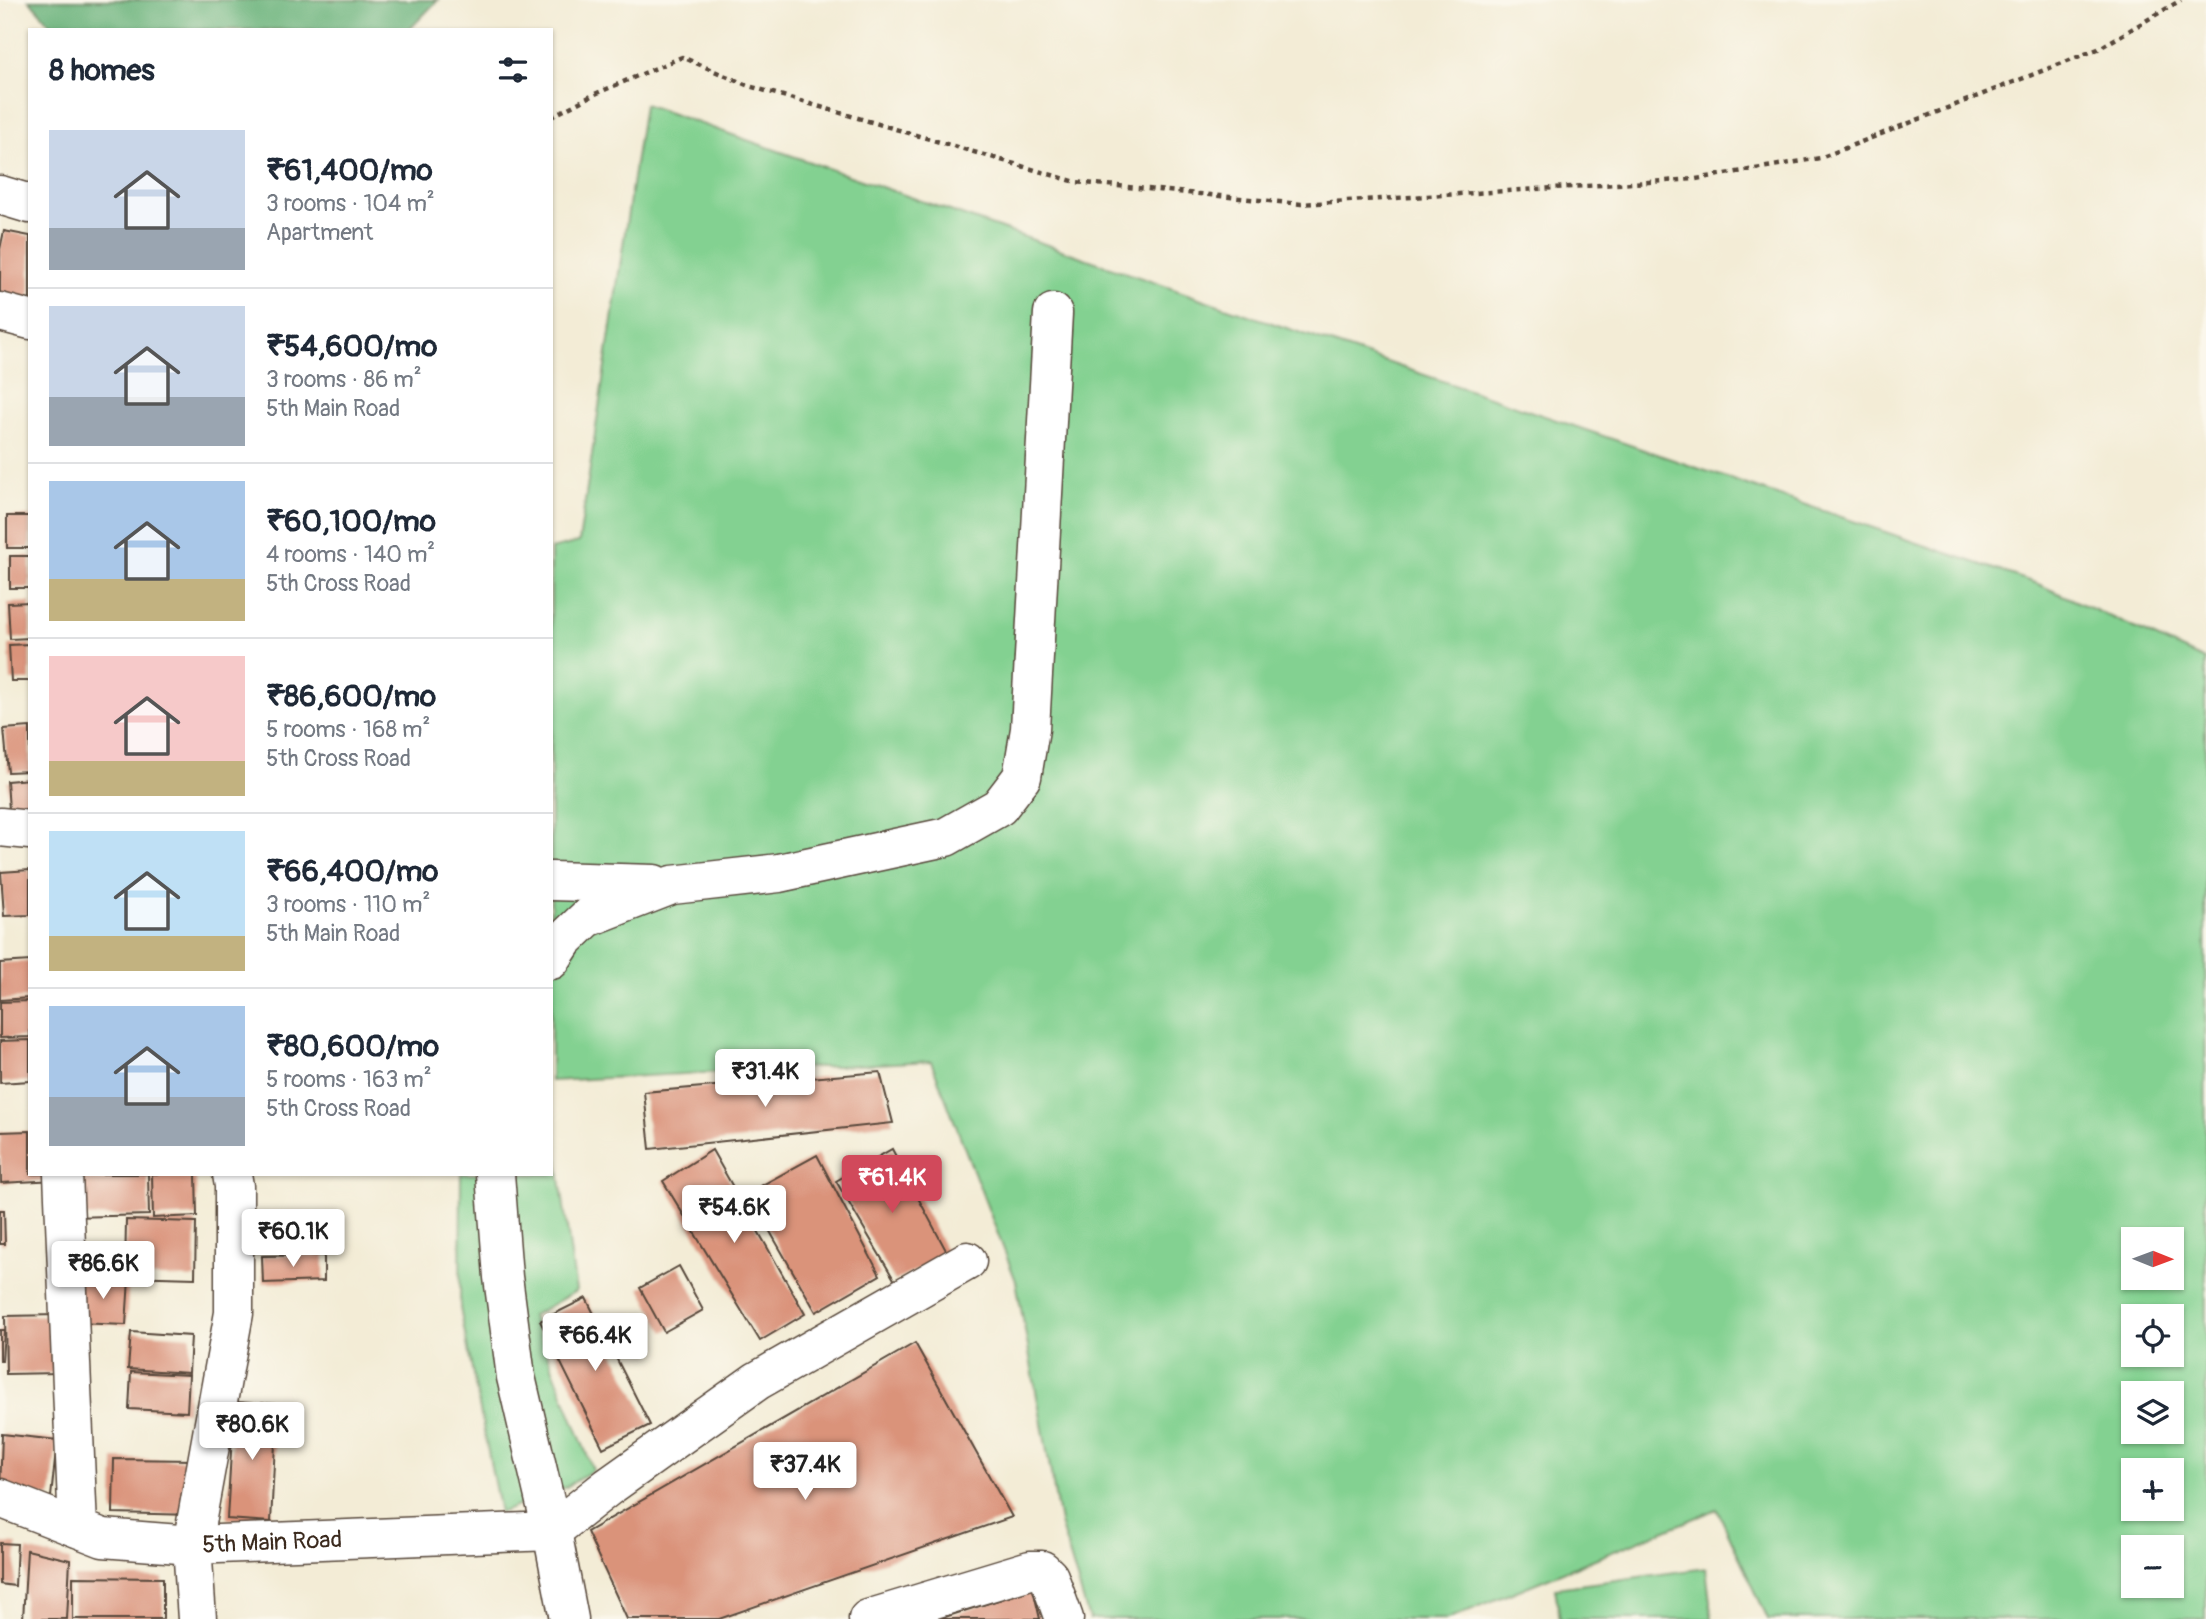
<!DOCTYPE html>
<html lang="en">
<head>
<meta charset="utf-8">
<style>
	:root { --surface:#fff; --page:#f2f2f3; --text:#1f2937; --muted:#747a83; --line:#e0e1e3; --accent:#d1495b }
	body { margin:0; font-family:Pangolin,sans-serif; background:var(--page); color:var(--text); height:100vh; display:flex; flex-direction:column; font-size:26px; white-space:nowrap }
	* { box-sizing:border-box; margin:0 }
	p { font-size:23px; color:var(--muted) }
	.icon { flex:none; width:38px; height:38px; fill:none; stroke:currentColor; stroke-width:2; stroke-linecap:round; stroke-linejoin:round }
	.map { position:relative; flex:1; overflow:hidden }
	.drawer { position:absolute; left:28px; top:28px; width:525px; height:1148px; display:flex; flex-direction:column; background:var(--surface); border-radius:0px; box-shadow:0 2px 5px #0004 }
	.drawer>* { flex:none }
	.needle { width:46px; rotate:91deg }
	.controls { position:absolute; left:2121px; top:1227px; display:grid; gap:14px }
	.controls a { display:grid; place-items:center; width:63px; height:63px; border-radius:0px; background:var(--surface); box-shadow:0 2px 5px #0004; font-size:35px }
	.price { position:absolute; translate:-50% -60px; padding:0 16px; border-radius:7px; background:#fff; color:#222; font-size:23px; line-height:46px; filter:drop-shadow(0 2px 4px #0008) }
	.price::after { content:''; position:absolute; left:50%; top:42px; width:21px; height:16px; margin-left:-10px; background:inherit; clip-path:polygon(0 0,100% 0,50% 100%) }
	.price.selected { background:var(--accent); color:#fff }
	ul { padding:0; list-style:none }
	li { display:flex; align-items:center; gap:21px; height:175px; padding:0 21px }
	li+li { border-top:2px solid var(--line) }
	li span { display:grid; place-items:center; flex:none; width:196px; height:140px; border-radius:0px; color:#555 }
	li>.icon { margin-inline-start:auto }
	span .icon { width:84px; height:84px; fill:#fffc; stroke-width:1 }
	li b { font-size:30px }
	h2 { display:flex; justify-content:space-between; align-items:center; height:84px; padding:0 21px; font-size:30px }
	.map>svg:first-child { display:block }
</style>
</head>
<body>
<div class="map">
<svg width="2206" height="1619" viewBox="0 0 2206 1619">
	<rect width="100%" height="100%" fill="#fbf7ec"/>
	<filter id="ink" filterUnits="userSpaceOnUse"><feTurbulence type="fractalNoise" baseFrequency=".0143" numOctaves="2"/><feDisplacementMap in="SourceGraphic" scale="14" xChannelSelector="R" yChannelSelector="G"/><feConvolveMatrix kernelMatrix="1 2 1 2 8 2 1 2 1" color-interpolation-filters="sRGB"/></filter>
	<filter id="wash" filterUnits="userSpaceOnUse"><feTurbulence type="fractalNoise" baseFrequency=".00686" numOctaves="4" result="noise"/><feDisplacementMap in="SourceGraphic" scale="28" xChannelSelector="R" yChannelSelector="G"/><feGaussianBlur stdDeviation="1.57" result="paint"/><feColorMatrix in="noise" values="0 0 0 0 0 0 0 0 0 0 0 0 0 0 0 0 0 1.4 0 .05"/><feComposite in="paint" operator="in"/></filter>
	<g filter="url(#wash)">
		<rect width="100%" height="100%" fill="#f3ecd6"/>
		<g fill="#83d191" stroke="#5f7e58" stroke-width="2" fill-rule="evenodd">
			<path d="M644,104L1216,304L2038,584L2205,660L2206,1619H1768L1717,1509L1448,1619H1089L1060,1523L1016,1281L931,1061L551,1081V549L579,542ZM2133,1239H2172V1278H2133ZM2133,1316H2172V1354H2133ZM2133,1393H2172V1432H2133ZM2133,1470H2172V1508H2133ZM2133,1547H2172V1586H2133Z"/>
			<polygon points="551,1115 576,1291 532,1316 593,1470 566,1487 500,1513 460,1308 461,1174 551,1174"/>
			<polygon points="1706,1568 1712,1619 1560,1619 1555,1588"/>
		</g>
		<polygon fill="#6ab37b" stroke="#526e4c" stroke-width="2" points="29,0 438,0 409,30 56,30"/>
		<g id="blocks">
			<g fill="#da937a">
				<polygon points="4,231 30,236 30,309 0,303 0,249"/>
				<rect x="7" y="516" width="23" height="32"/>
				<rect x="10" y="556" width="20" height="32"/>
				<polygon points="30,602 30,638 10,639 8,603"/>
				<polygon points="30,644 30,681 11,681 9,645"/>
				<polygon points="30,727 30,771 8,772 4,729"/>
				<polygon points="30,779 30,823 10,824 7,781"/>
				<polygon points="30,870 30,915 4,916 1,872"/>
				<polygon points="30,961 30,998 0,1000 0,963"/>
				<polygon points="30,1001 30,1037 0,1038 0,1002"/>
				<polygon points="30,1040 30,1081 0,1083 0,1041"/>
				<polygon points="880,1072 893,1123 650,1149 644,1092"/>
				<polygon points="30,1131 30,1174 56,1174 56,1180 1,1183 0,1132"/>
				<polygon points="892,1149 948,1254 895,1281 836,1181"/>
				<polygon points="712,1150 805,1314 760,1341 663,1181"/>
				<polygon points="817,1155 880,1275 816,1312 748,1193"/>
				<polygon points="71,1174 148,1174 149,1215 72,1217"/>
				<polygon points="152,1174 196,1174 197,1216 153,1218"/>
				<polygon points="0,1210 4,1210 5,1244 0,1244"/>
				<polygon points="126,1220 196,1222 195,1278 125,1276"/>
				<polygon points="324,1225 324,1249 244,1250 244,1226"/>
				<polygon points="324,1255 324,1281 263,1283 262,1256"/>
				<polygon points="679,1266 703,1310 664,1332 640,1288"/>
				<polygon points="79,1277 129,1279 126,1325 77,1323"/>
				<polygon points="586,1298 650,1425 603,1448 540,1321"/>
				<polygon points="58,1315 59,1373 6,1374 5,1316"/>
				<polygon points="0,1330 4,1330 2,1361 0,1361"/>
				<polygon points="131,1332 191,1336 189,1373 128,1369"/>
				<polygon points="915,1343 1012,1517 719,1619 627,1619 587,1532"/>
				<polygon points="131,1372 189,1375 187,1412 129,1409"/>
				<polygon points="234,1402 277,1404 271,1522 227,1519"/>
				<polygon points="2,1434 57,1440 51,1497 0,1492"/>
				<polygon points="114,1459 196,1460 195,1515 113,1513"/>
				<polygon points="0,1543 17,1544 15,1586 0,1584"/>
				<polygon points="27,1550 70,1560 67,1619 23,1619"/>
				<polygon points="73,1577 163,1578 163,1619 73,1619"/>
				<polygon points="1033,1589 1040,1619 942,1619 942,1618"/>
			</g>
		</g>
	</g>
	<g filter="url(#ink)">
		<use href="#blocks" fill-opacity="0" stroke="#57473a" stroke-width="2"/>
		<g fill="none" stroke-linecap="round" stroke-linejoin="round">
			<g stroke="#57473a" stroke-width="41">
				<g id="minor">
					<polyline points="0,195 30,204"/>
					<polyline points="0,312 30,320"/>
					<polyline points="0,827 30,830"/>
					<polyline points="551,881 654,884"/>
					<polyline points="551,960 564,940 587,918 672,885 779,873 946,837 999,807 1022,777 1030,729 1053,313"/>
					<polyline points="63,1174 78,1528"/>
					<polyline points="495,1174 503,1277 516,1377 552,1531 569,1619"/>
					<path id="s1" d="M0,1498L103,1538L192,1545L552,1531"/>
					<polyline points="552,1531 608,1487 757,1381 967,1261"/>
					<polyline points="197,1619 192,1545 234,1313 234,1186 232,1174"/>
					<polyline points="868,1619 1030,1570 1042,1570 1049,1577 1064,1619"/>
				</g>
			</g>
			<polyline stroke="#57473a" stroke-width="4.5" stroke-dasharray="5 5" stroke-linecap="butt" points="551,117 595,94 682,57 749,86 1076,182 1301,204 1696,179 1820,158 2098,49 2181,0"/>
			<use href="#minor" stroke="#fff" stroke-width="38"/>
		</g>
	</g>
	<g text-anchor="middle" stroke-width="5" stroke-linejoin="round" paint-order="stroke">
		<g font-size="24" fill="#3b2a1e" stroke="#fbf7ec">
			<text dy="8" stroke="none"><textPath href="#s1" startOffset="280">5th Main Road</textPath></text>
		</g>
	</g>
</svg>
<div class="controls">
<a><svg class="needle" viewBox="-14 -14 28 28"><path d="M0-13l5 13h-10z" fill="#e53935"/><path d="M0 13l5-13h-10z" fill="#747a83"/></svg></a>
<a><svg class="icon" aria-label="locate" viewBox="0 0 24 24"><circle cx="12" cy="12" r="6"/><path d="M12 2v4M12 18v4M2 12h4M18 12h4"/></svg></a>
<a><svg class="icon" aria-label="layers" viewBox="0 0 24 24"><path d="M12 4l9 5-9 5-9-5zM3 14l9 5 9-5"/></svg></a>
<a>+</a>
<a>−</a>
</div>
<b class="price" style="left:765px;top:1109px">₹31.4K</b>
<b class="price selected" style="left:892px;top:1215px">₹61.4K</b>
<b class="price" style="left:734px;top:1245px">₹54.6K</b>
<b class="price" style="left:293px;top:1269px">₹60.1K</b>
<b class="price" style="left:103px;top:1301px">₹86.6K</b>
<b class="price" style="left:595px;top:1373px">₹66.4K</b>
<b class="price" style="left:252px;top:1462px">₹80.6K</b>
<b class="price" style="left:805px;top:1502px">₹37.4K</b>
<section class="drawer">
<h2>8 homes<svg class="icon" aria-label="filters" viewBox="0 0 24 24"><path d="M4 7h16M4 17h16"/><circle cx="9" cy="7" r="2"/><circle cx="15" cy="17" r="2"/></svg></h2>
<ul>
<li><span style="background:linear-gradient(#c9d6e8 70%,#9aa5b1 0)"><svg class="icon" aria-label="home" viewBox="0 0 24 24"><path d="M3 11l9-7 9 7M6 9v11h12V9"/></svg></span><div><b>₹61,400/mo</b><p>3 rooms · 104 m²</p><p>Apartment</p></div></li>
<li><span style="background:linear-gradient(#c9d6e8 65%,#9aa5b1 0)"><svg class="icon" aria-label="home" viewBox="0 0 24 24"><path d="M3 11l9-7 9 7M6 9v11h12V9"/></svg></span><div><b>₹54,600/mo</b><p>3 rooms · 86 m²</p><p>5th Main Road</p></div></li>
<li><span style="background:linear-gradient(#a9c7e8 70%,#c2b280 0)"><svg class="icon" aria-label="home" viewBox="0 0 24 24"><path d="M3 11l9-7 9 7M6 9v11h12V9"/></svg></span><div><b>₹60,100/mo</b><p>4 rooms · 140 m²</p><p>5th Cross Road</p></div></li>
<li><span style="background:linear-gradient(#f6c9c9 75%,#c2b280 0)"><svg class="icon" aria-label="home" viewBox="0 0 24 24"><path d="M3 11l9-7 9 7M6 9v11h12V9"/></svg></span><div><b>₹86,600/mo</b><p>5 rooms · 168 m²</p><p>5th Cross Road</p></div></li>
<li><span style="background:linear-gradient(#bfe0f5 75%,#c2b280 0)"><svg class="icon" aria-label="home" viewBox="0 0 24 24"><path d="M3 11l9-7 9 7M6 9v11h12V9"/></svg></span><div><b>₹66,400/mo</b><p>3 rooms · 110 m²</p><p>5th Main Road</p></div></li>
<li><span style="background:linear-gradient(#a9c7e8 65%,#9aa5b1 0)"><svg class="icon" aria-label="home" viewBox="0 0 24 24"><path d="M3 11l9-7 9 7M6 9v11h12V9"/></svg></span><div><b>₹80,600/mo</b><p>5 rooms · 163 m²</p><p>5th Cross Road</p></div></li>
</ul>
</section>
</div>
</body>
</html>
